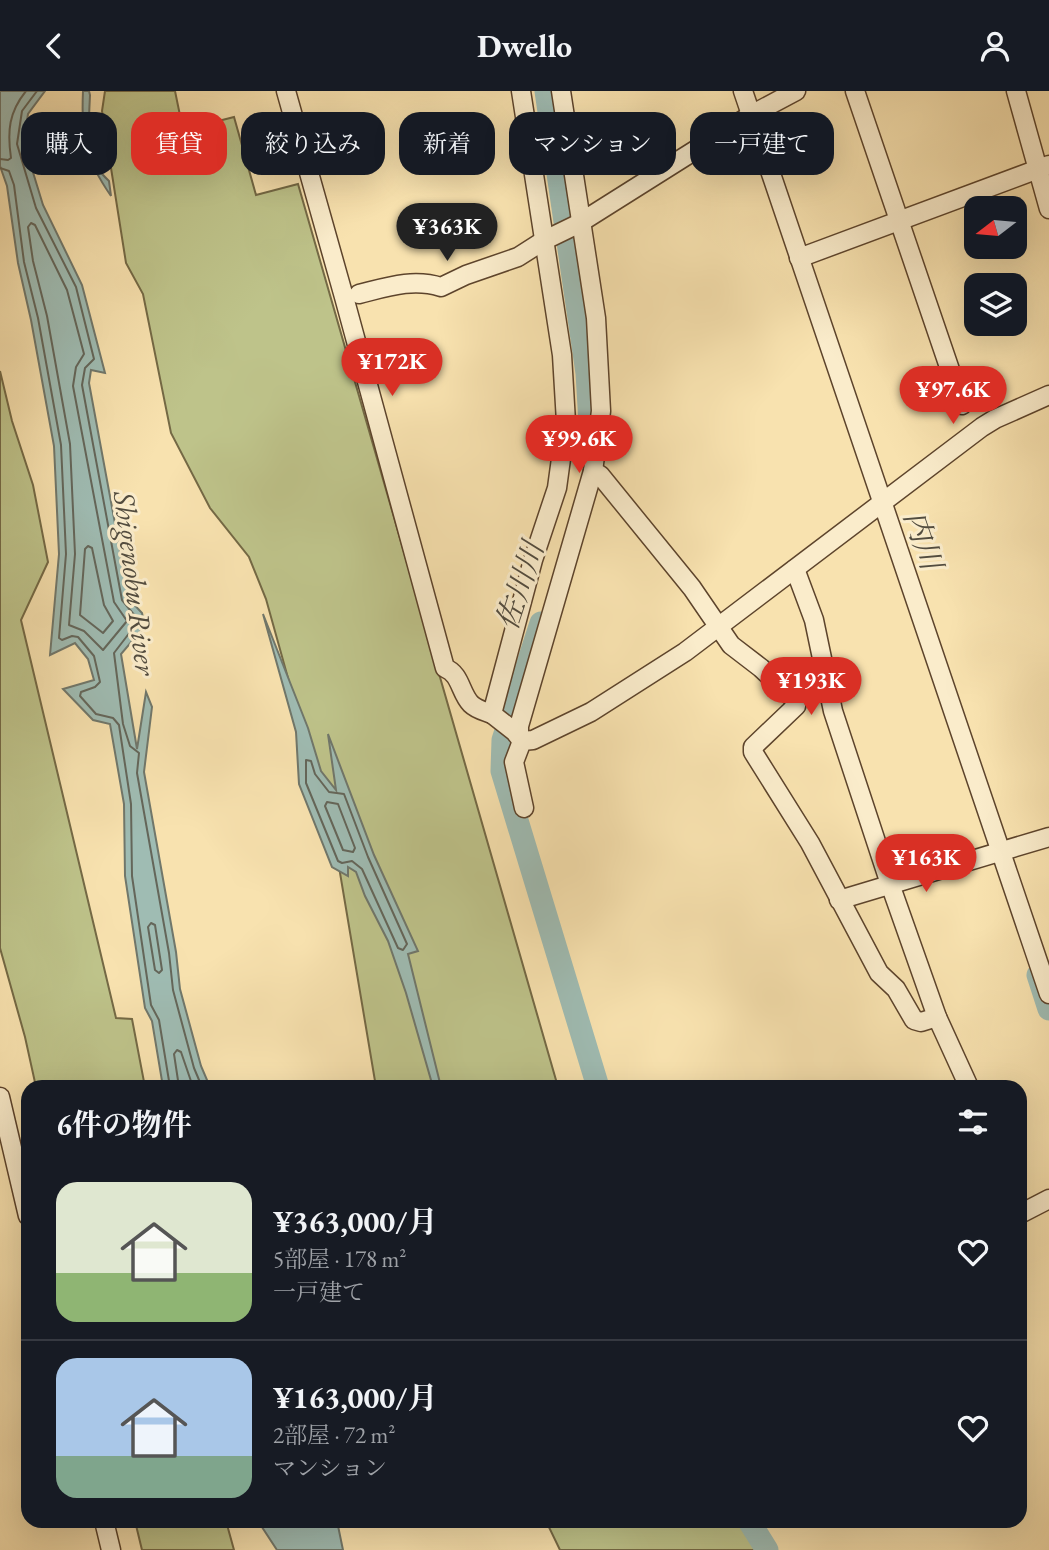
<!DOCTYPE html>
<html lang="ja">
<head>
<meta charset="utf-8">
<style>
	:root { --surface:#171b24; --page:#20242c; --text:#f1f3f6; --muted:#9ea1a6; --line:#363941; --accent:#d93025 }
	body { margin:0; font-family:"EB Garamond","Noto Serif JP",serif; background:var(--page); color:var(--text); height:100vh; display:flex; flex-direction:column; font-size:26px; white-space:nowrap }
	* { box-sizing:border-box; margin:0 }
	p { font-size:23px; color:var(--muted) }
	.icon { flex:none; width:38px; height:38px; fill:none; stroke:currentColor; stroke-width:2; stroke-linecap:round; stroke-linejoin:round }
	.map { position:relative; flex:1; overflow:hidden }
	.drawer { position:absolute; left:21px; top:989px; width:1006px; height:448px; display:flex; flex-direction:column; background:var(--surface); border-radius:21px; box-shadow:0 7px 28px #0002 }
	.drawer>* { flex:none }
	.hud { position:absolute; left:21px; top:21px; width:1008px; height:63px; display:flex; gap:14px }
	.needle { width:46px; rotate:254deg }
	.buttons { position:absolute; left:964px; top:105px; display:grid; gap:14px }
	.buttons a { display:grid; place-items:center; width:63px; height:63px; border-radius:14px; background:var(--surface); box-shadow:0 7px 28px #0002; font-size:35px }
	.price { position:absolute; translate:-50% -60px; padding:0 16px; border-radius:24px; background:var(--accent); color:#fff; font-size:23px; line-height:46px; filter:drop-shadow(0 2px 4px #0008) }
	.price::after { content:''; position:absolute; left:50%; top:42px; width:21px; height:16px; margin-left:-10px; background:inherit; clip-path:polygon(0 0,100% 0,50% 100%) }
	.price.active { background:#222; color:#fff }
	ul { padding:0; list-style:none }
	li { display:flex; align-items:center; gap:21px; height:175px; padding:0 35px }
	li+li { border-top:2px solid var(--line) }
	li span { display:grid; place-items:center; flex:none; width:196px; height:140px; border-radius:21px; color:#555 }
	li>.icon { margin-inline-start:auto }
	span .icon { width:84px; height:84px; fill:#fffc; stroke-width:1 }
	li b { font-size:30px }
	h2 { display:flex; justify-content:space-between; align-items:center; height:84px; padding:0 35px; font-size:30px }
	.pill { padding:0 24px; border-radius:21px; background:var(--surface); box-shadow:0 7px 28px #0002; font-size:24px; line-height:63px }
	.pill.active { background:var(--accent); color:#fff }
	header { display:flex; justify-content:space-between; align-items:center; height:91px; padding:0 35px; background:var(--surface); font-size:32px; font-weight:700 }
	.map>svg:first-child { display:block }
</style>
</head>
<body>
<header><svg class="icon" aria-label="back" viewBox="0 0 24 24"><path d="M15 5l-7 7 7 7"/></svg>Dwello<svg class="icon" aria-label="person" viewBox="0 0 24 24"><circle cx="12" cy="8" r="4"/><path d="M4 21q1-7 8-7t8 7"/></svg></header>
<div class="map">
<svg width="1049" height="1459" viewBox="0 0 1049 1459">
	<rect width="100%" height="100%" fill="#f8e2af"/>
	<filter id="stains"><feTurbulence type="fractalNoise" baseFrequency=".00286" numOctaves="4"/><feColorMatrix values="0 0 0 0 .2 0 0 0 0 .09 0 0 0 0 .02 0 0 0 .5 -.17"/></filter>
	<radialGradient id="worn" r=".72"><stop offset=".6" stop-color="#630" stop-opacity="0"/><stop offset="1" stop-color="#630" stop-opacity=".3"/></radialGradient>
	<g fill="#bec38a" stroke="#746945" stroke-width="2">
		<polygon points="105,0 175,0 183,39 234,26 256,104 298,93 558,996 376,996 336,758 320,702 266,508 249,466 210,417 171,342 143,203 126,172 102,20"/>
		<polygon points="0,280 12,330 33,394 48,471 21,529 116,927 132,928 145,996 36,996 25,946 0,857"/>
		<polygon points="135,1430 226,1430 234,1459 142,1459"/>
		<polygon points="546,1430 759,1430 774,1459 560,1459"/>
	</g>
	<g fill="#9fbcb3" stroke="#70776b" stroke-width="2">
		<polygon points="0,0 45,0 28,23 24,52 43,114 82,194 105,282 91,279 89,292 129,508 142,522 145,535 121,563 137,658 146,601 152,616 144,681 176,861 180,898 201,975 210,996 163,996 152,930 145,917 125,785 124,713 110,633 93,629 63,598 94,589 88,568 75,552 50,564 59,463 54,355 31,229 18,172 7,95 0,75"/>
		<path d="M83,0H89L90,4C89,34 83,68 109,90L111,105C84,66 81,46 83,0Z"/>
		<polygon points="263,523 308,637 321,680 336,699 328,643 374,764 418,860 408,863 441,996 433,996 406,902 388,850 365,805 356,781 348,776 348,785 332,776 299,693 296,641"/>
		<polygon points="258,1430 337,1430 343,1459 277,1459"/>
	</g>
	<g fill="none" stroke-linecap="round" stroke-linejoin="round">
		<g stroke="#64665a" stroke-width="2">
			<polyline points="37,0 22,20 17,53 36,117 76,196 94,268 85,277 82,294 122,509 135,525 137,532 114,562 123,633 130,655 139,662 137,682 169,862 173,899 194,977 202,996"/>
			<path d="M0,68L8,69L11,67C7,40 9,21 26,0"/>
			<polyline points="0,77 9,80 14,94 24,171 38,227 61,354 66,463 59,547 62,549 72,545 78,546 94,565 100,591 95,596 81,601 80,605 96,623 113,627 119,634 131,713 132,785 151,914 159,929 170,996"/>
			<polygon points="31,132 35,134 67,199 84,263 76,276 73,295 114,511 127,530 103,559 84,540 69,534 75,463 70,353 47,225 33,170 28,136"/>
			<polygon points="88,455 92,457 104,514 113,530 103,542 80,524 85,458"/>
			<polygon points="306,669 311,670 315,683 329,701 344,703 368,766 407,853 403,859 398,857 362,778 352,770 342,772 338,770 306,692"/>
			<polygon points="327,711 338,713 355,757 353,761 343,759 325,715"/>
			<polygon points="151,832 155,834 162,879 159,882 155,879 148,836"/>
			<polyline points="179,996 174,963 177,959 181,961 193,996"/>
		</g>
		<g stroke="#9fbcb3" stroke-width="23">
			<polyline points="546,0 587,282 591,349 588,364"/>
			<polyline points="541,532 503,649 502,680 598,996"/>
			<polyline points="1038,884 1049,918"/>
			<polyline points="749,1430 767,1459"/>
		</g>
		<g stroke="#5d442c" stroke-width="21">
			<g id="minor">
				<path d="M286,0L344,206L445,577C461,583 460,602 471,613C477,619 485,620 492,623"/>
				<polyline points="521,0 562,264 566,331 557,397 533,469 492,623 515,641 522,650"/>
				<polyline points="743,0 1049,903"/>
				<polyline points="855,0 962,314"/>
				<polyline points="1016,0 1049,118"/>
				<polyline points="799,167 1049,74"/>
				<path d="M359,203C387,196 413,187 441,196L466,184L518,166L543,150L578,133L751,24L796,0"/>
				<polyline points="593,380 600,384 692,497 731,554 761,577 794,608 796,615 753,656 753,661 810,752 879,882 896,898 914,929 921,931 937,926"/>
				<polyline points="795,478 814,529 833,620 890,793 937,926 969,996"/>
				<polyline points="519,645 519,635 593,380 601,320 596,227 561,0"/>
				<polyline points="524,717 514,671 522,650 533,649 591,621 685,561 982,336 995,328 1049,304"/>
				<polyline points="839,809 1049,746"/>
				<polyline points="0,1006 28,1125"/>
				<polyline points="1020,1123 1049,1108"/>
				<polyline points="104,1430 111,1459"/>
			</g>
		</g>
		<use href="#minor" stroke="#faeccb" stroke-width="18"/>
	</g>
	<g text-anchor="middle" stroke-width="6" stroke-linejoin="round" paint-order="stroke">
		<g font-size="30" font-style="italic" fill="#524c3f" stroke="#faeccb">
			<text transform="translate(923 449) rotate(71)" y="10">内川</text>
			<text transform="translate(135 492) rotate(83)" y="10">Shigenobu River</text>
			<text transform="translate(520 495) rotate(-72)" y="10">佐川川</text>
		</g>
	</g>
	<rect width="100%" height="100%" filter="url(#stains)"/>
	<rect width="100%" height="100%" fill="url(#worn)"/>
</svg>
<div class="buttons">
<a><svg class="needle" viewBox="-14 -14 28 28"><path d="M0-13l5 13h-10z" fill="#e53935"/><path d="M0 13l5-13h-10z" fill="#9ea1a6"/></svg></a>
<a><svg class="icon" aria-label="layers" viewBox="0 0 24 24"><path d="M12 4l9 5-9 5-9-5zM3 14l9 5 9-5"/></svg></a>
</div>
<b class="price active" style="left:447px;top:172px">¥363K</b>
<b class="price" style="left:392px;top:307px">¥172K</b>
<b class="price" style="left:953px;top:335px">¥97.6K</b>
<b class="price" style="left:579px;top:384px">¥99.6K</b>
<b class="price" style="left:811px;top:626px">¥193K</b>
<b class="price" style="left:926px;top:803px">¥163K</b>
<div class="hud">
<a class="pill">購入</a>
<a class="pill active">賃貸</a>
<a class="pill">絞り込み</a>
<a class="pill">新着</a>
<a class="pill">マンション</a>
<a class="pill">一戸建て</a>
</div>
<section class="drawer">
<h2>6件の物件<svg class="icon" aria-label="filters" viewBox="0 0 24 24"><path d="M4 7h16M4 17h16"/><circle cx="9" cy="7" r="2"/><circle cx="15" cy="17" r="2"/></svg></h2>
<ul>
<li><span style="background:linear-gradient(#dfe7d0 65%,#8fb573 0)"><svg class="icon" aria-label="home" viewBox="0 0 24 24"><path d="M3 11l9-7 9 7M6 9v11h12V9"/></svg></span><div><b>¥363,000/月</b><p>5部屋 · 178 m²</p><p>一戸建て</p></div><svg class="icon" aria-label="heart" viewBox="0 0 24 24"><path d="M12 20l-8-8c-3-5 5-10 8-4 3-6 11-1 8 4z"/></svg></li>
<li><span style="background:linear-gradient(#a9c7e8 70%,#7fa58c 0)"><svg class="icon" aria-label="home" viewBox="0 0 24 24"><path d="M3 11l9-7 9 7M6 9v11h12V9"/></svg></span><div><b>¥163,000/月</b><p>2部屋 · 72 m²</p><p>マンション</p></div><svg class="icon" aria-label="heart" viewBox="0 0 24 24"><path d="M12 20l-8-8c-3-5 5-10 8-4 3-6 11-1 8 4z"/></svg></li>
</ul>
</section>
</div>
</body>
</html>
